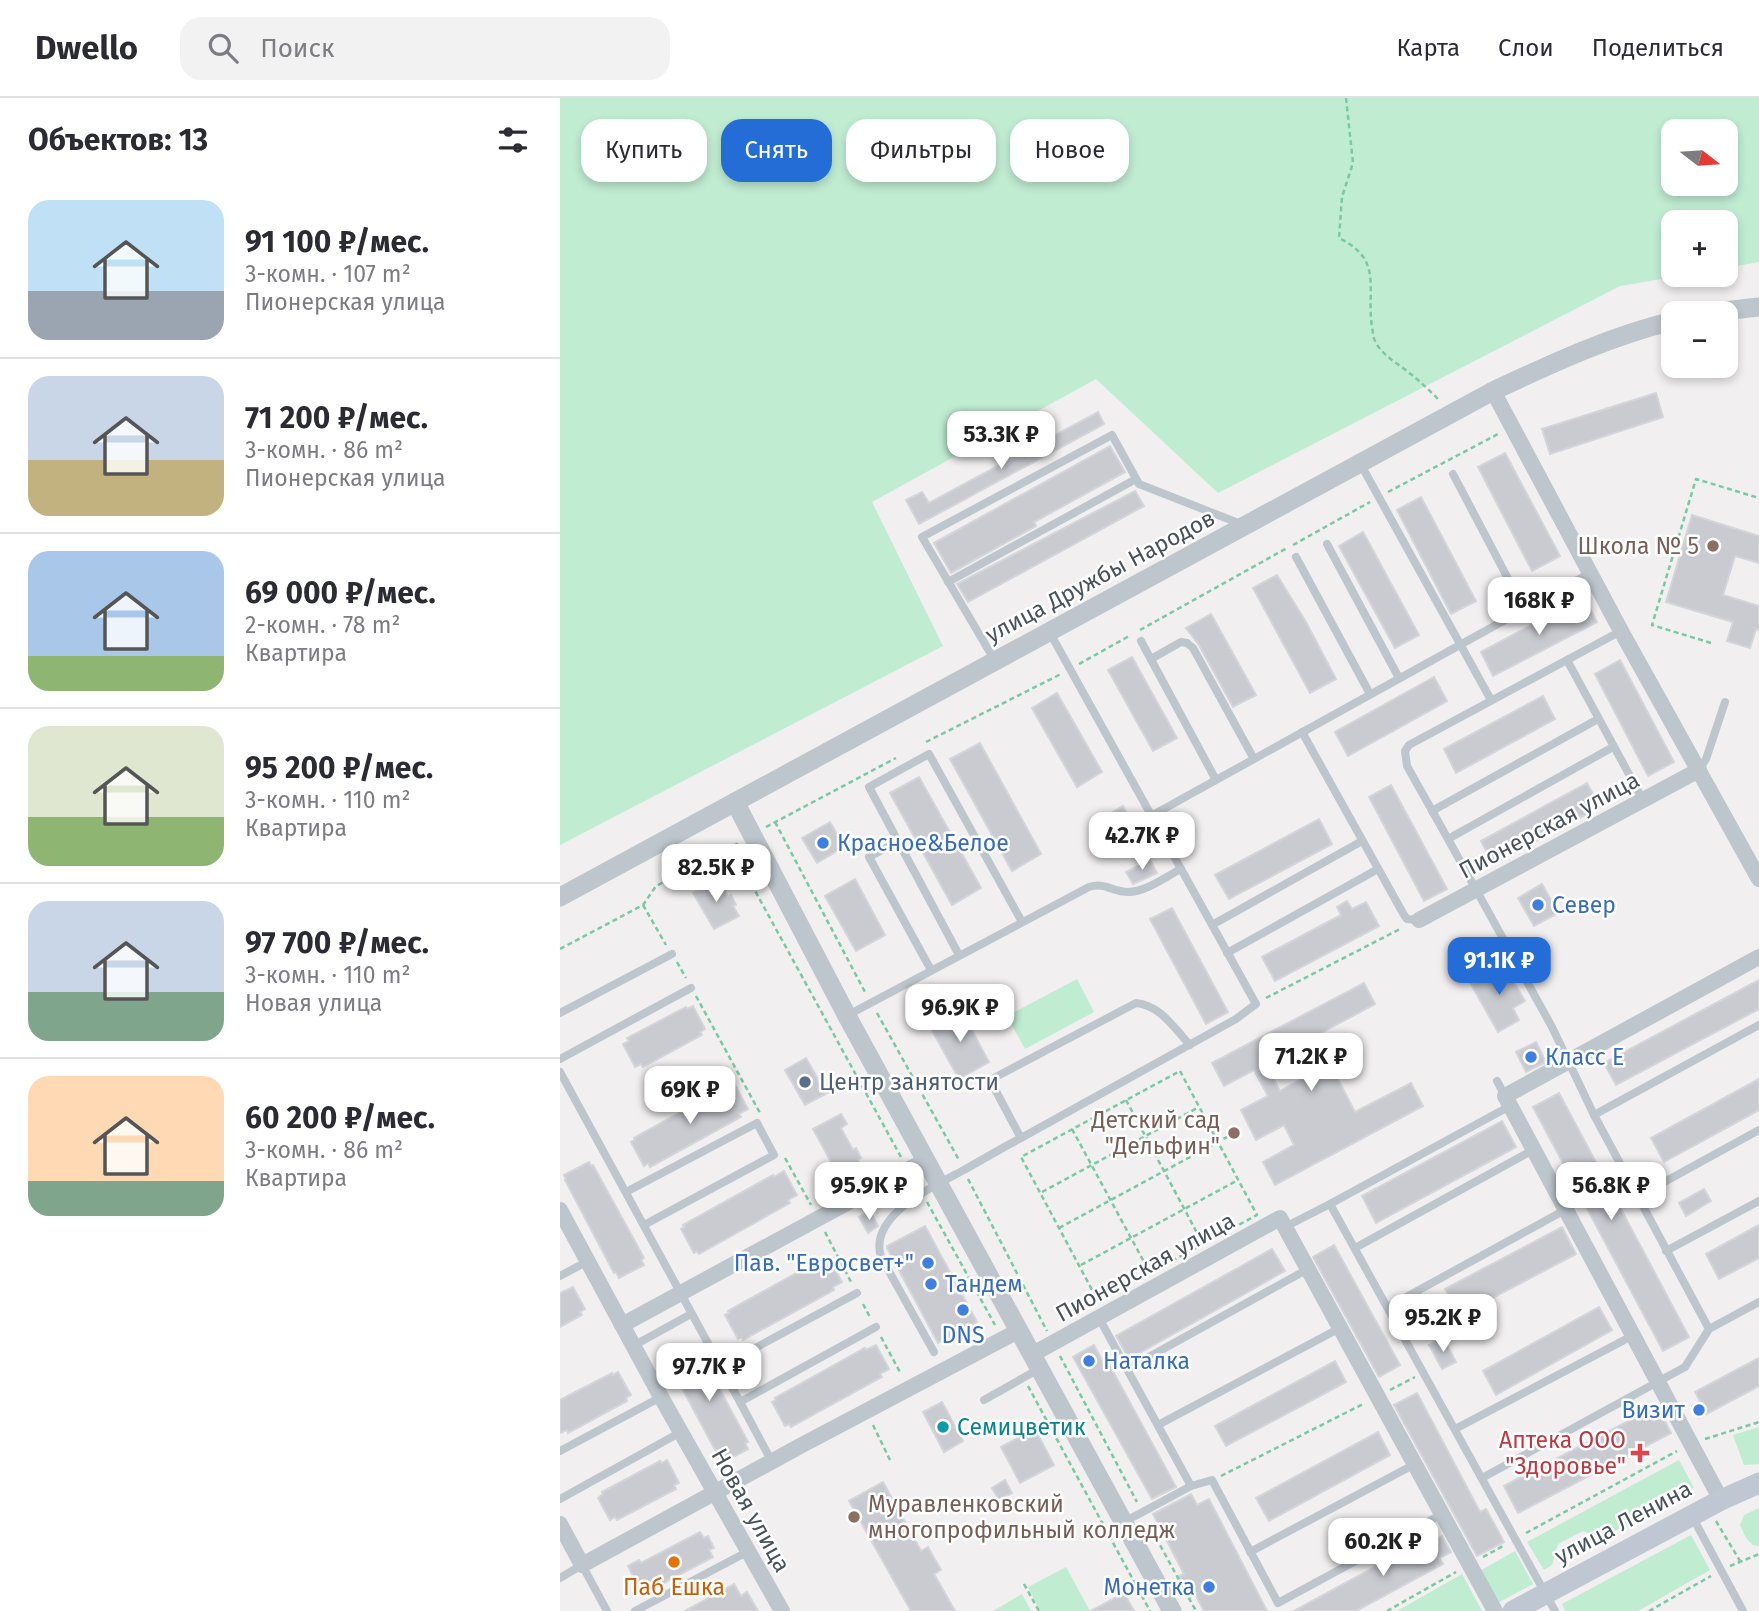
<!DOCTYPE html>
<html lang="ru">
<head>
<meta charset="utf-8">
<style>
	:root { --surface:#fff; --page:#f2f2f3; --text:#2b2b33; --muted:#7c7c81; --line:#e1e1e2; --accent:#246dd6 }
	body { margin:0; font-family:"Fira Sans",sans-serif; background:var(--page); color:var(--text); height:100vh; display:flex; flex-direction:column; font-size:26px; white-space:nowrap }
	* { box-sizing:border-box; margin:0 }
	p { font-size:23px; color:var(--muted) }
	.icon { flex:none; width:38px; height:38px; fill:none; stroke:currentColor; stroke-width:2; stroke-linecap:round; stroke-linejoin:round }
	.map { position:relative; flex:1; overflow:hidden }
	.drawer { display:flex; flex-direction:column; background:var(--surface); width:560px }
	.drawer>* { flex:none }
	.banner { position:absolute; left:21px; top:21px; width:665px; height:63px; display:flex; gap:14px }
	.needle { width:46px; rotate:107deg }
	.buttons { position:absolute; left:1101px; top:21px; display:grid; gap:14px }
	.buttons a { display:grid; place-items:center; width:77px; height:77px; border-radius:14px; background:var(--surface); box-shadow:0 4px 10px #0003; font-size:35px }
	.price { position:absolute; translate:-50% -60px; padding:0 16px; border-radius:14px; background:#fff; color:#222; font-size:23px; line-height:46px; filter:drop-shadow(0 2px 4px #0008) }
	.price::after { content:''; position:absolute; left:50%; top:42px; width:21px; height:16px; margin-left:-10px; background:inherit; clip-path:polygon(0 0,100% 0,50% 100%) }
	.price.on { background:var(--accent); color:#fff }
	ul { padding:0; list-style:none }
	li { display:flex; align-items:center; gap:21px; height:175px; padding:0 28px }
	li+li { border-top:2px solid var(--line) }
	li span { display:grid; place-items:center; flex:none; width:196px; height:140px; border-radius:21px; color:#555 }
	li>.icon { margin-inline-start:auto }
	span .icon { width:84px; height:84px; fill:#fffc; stroke-width:1 }
	li b { font-size:30px }
	h2 { display:flex; justify-content:space-between; align-items:center; height:84px; padding:0 28px; font-size:30px }
	.tag { padding:0 24px; border-radius:21px; background:var(--surface); box-shadow:0 4px 10px #0003; font-size:24px; line-height:63px }
	.tag.on { background:var(--accent); color:#fff }
	header { display:flex; align-items:center; gap:42px; box-sizing:border-box; height:98px; padding:0 35px; background:var(--surface); border-bottom:2px solid var(--line) }
	header strong { font-size:33px }
	nav { display:flex; gap:38px; margin-inline-start:auto; font-size:24px }
	.search { width:490px; height:63px; background:var(--page); display:flex; align-items:center; gap:18px; box-sizing:border-box; padding:0 24px; border-radius:21px; color:var(--muted); font-size:26px }
	main { display:flex; flex:1; min-height:0 }
	.map>svg:first-child { display:block }
</style>
</head>
<body>
<header>
<strong>Dwello</strong>
<div class="search"><svg class="icon" aria-label="search" viewBox="0 0 24 24"><circle cx="10" cy="10" r="6"/><path d="M15 15l6 6"/></svg>Поиск</div>
<nav><a>Карта</a><a>Слои</a><a>Поделиться</a></nav>
</header>
<main>
<section class="drawer">
<h2>Объектов: 13<svg class="icon" aria-label="filters" viewBox="0 0 24 24"><path d="M4 7h16M4 17h16"/><circle cx="9" cy="7" r="2"/><circle cx="15" cy="17" r="2"/></svg></h2>
<ul>
<li><span style="background:linear-gradient(#bfe0f5 65%,#9aa5b1 0)"><svg class="icon" aria-label="home" viewBox="0 0 24 24"><path d="M3 11l9-7 9 7M6 9v11h12V9"/></svg></span><div><b>91 100 ₽/мес.</b><p>3-комн. · 107 m²</p><p>Пионерская улица</p></div></li>
<li><span style="background:linear-gradient(#c9d6e8 60%,#c2b280 0)"><svg class="icon" aria-label="home" viewBox="0 0 24 24"><path d="M3 11l9-7 9 7M6 9v11h12V9"/></svg></span><div><b>71 200 ₽/мес.</b><p>3-комн. · 86 m²</p><p>Пионерская улица</p></div></li>
<li><span style="background:linear-gradient(#a9c7e8 75%,#8fb573 0)"><svg class="icon" aria-label="home" viewBox="0 0 24 24"><path d="M3 11l9-7 9 7M6 9v11h12V9"/></svg></span><div><b>69 000 ₽/мес.</b><p>2-комн. · 78 m²</p><p>Квартира</p></div></li>
<li><span style="background:linear-gradient(#dfe7d0 65%,#8fb573 0)"><svg class="icon" aria-label="home" viewBox="0 0 24 24"><path d="M3 11l9-7 9 7M6 9v11h12V9"/></svg></span><div><b>95 200 ₽/мес.</b><p>3-комн. · 110 m²</p><p>Квартира</p></div></li>
<li><span style="background:linear-gradient(#c9d6e8 65%,#7fa58c 0)"><svg class="icon" aria-label="home" viewBox="0 0 24 24"><path d="M3 11l9-7 9 7M6 9v11h12V9"/></svg></span><div><b>97 700 ₽/мес.</b><p>3-комн. · 110 m²</p><p>Новая улица</p></div></li>
<li><span style="background:linear-gradient(#ffd9b3 75%,#7fa58c 0)"><svg class="icon" aria-label="home" viewBox="0 0 24 24"><path d="M3 11l9-7 9 7M6 9v11h12V9"/></svg></span><div><b>60 200 ₽/мес.</b><p>3-комн. · 86 m²</p><p>Квартира</p></div></li>
</ul>
</section>
<div class="map">
<svg width="1199" height="1513" viewBox="0 0 1199 1513">
	<rect width="100%" height="100%" fill="#f1efef"/>
	<g fill="#c0ecd2" fill-rule="evenodd">
		<path d="M0,0H1199V164L1166,170V124H1113V177H1126L1060,188L658,395L536,281L312,404L383,548L0,747ZM1113,33H1166V86H1113Z"/>
		<polygon points="517,881 534,914 465,951 447,918"/>
		<polygon points="1199,1329 1199,1366 1184,1367 1173,1337"/>
		<polygon points="1119,1362 1134,1390 1042,1440 1023,1433 998,1446 992,1467 984,1472 967,1444"/>
		<polygon points="1199,1410 1199,1448 1193,1447 1186,1440 1180,1427 1184,1417"/>
		<polygon points="1131,1437 1150,1472 1078,1513 1005,1513 1002,1506"/>
		<polygon points="955,1453 973,1486 936,1506 918,1474"/>
		<polygon points="506,1469 530,1513 480,1513 468,1489"/>
		<polygon points="902,1476 922,1513 837,1513"/>
		<polygon points="462,1496 471,1513 433,1513"/>
	</g>
	<g fill="#c9cbd1" stroke="#d3d5da" stroke-width="2">
		<polygon points="1096,295 1103,319 990,356 982,331"/>
		<polygon points="538,314 544,326 359,426 346,402 362,394 369,405"/>
		<polygon points="550,348 565,374 474,424 476,428 391,475 374,445"/>
		<polygon points="945,355 1000,458 972,473 918,369"/>
		<polygon points="575,393 584,408 408,504 397,486"/>
		<polygon points="861,399 916,503 891,516 837,412"/>
		<polygon points="1132,417 1199,438 1199,465 1175,458 1163,497 1199,508 1199,532 1196,531 1190,550 1167,543 1173,524 1106,504"/>
		<polygon points="803,434 859,537 835,550 779,448"/>
		<polygon points="717,477 746,524 776,581 750,595 693,490"/>
		<polygon points="1024,499 1037,524 933,578 921,554"/>
		<polygon points="651,516 696,597 673,609 639,547 626,530"/>
		<polygon points="572,559 617,640 593,653 548,572"/>
		<polygon points="1060,562 1114,664 1088,678 1035,576"/>
		<polygon points="874,579 887,603 788,658 775,634"/>
		<polygon points="497,595 542,674 517,689 472,610"/>
		<polygon points="983,598 995,621 896,675 884,651"/>
		<polygon points="420,645 481,756 452,773 390,661"/>
		<polygon points="359,679 421,790 392,807 330,695"/>
		<polygon points="1027,685 1040,709 933,766 921,743"/>
		<polygon points="831,687 887,791 864,803 809,699"/>
		<polygon points="563,708 572,725 557,733 548,717"/>
		<polygon points="759,721 772,746 669,801 655,777"/>
		<polygon points="270,724 284,749 257,765 242,740"/>
		<polygon points="590,762 597,775 573,786 566,774"/>
		<polygon points="159,781 168,799 171,797 176,807 173,808 179,818 154,831 133,795"/>
		<polygon points="295,781 325,837 296,853 265,798"/>
		<polygon points="982,786 998,815 974,828 958,800"/>
		<polygon points="787,803 792,811 806,804 819,828 715,883 702,859 781,817 777,809"/>
		<polygon points="612,810 668,914 646,926 590,821"/>
		<polygon points="944,867 965,903 953,910 959,922 938,934 911,886"/>
		<polygon points="1199,882 1199,911 1056,987 1044,965"/>
		<polygon points="804,885 815,906 705,965 720,993 770,966 795,1014 851,985 863,1008 715,1087 703,1064 734,1047 724,1027 696,1042 681,1012 708,998 694,972 664,988 652,965"/>
		<polygon points="133,908 145,931 140,934 142,937 83,969 81,966 75,969 63,946 69,943 67,940 126,909 127,911"/>
		<polygon points="401,912 429,964 399,981 370,929"/>
		<polygon points="976,944 986,964 966,974 956,954"/>
		<polygon points="246,960 260,985 263,983 269,994 245,1007 225,972"/>
		<polygon points="1199,981 1199,1012 1104,1064 1091,1040"/>
		<polygon points="175,987 188,1011 179,1016 181,1019 90,1069 88,1065 84,1068 71,1044 75,1042 74,1040 164,990 166,992"/>
		<polygon points="999,995 1129,1239 1103,1253 973,1009"/>
		<polygon points="281,1016 287,1026 281,1030 293,1052 296,1050 301,1060 298,1062 304,1072 282,1084 253,1031"/>
		<polygon points="942,1023 956,1049 816,1125 802,1098"/>
		<polygon points="29,1064 31,1068 33,1067 84,1160 81,1162 84,1167 59,1180 56,1174 54,1175 5,1082 6,1081 4,1077"/>
		<polygon points="224,1073 237,1097 228,1102 230,1105 139,1156 137,1153 134,1155 121,1131 125,1129 123,1127 213,1077 214,1079"/>
		<polygon points="1144,1091 1151,1103 1126,1118 1119,1105"/>
		<polygon points="310,1113 318,1128 308,1135 299,1119"/>
		<polygon points="1199,1127 1199,1160 1159,1181 1146,1156"/>
		<polygon points="365,1128 417,1224 378,1245 327,1150 327,1148"/>
		<polygon points="1002,1129 1016,1156 900,1217 885,1191"/>
		<polygon points="774,1147 840,1267 819,1279 753,1159"/>
		<polygon points="712,1151 725,1173 569,1261 556,1238"/>
		<polygon points="269,1160 282,1184 273,1189 274,1192 183,1242 182,1239 178,1241 165,1217 169,1215 168,1213 258,1163 259,1165"/>
		<polygon points="13,1189 25,1211 20,1214 22,1217 0,1229 0,1195"/>
		<polygon points="1039,1209 1052,1232 936,1297 923,1273"/>
		<polygon points="883,1240 896,1264 882,1271 869,1247"/>
		<polygon points="133,1247 135,1252 138,1251 188,1344 185,1345 188,1351 164,1364 160,1358 159,1359 109,1266 111,1265 108,1261"/>
		<polygon points="316,1247 329,1271 320,1276 322,1279 231,1329 229,1326 225,1328 212,1304 216,1302 215,1300 305,1250 306,1252"/>
		<polygon points="534,1247 545,1268 549,1266 616,1389 592,1401 513,1259"/>
		<polygon points="1199,1260 1199,1288 1139,1320 1132,1308 1140,1303 1135,1294"/>
		<polygon points="775,1263 786,1284 666,1348 655,1328"/>
		<polygon points="58,1274 71,1297 66,1300 67,1303 8,1335 7,1332 0,1335 0,1302 52,1275 53,1277"/>
		<polygon points="857,1295 920,1414 926,1411 944,1444 917,1458 834,1307"/>
		<polygon points="382,1304 403,1343 384,1354 363,1314"/>
		<polygon points="1097,1308 1111,1335 958,1415 944,1388"/>
		<polygon points="475,1331 494,1367 460,1385 441,1349"/>
		<polygon points="818,1334 830,1357 709,1423 696,1400"/>
		<polygon points="107,1362 119,1385 114,1387 116,1391 57,1422 55,1419 50,1422 38,1400 43,1396 42,1394 100,1363 102,1365"/>
		<polygon points="445,1382 452,1395 439,1402 432,1390"/>
		<polygon points="323,1384 361,1453 368,1449 381,1472 374,1476 395,1513 351,1513 289,1403"/>
		<polygon points="631,1396 637,1407 649,1401 707,1513 644,1513 635,1496 630,1499 619,1478 624,1476 593,1416"/>
		<polygon points="140,1434 144,1440 148,1438 154,1450 149,1452 153,1459 83,1496 81,1494 78,1495 70,1480 73,1478 68,1468 79,1462 81,1465"/>
		<polygon points="882,1438 891,1454 879,1460 883,1466 796,1513 734,1513 868,1440 871,1444"/>
		<polygon points="174,1486 181,1498 187,1494 198,1513 125,1513"/>
		<polygon points="564,1495 574,1513 531,1513"/>
	</g>
	<g fill="none" stroke-linecap="round" stroke-linejoin="round">
		<g stroke="#7ac8a4" stroke-width="2.5" stroke-dasharray="5 3.5" stroke-linecap="butt">
			<path d="M786,0L793,65L782,99L779,140C824,162 806,190 812,229C813,234 813,240 816,245C824,259 840,267 852,277C862,285 871,294 880,303"/>
			<polyline points="828,394 940,335"/>
			<polyline points="733,447 810,404"/>
			<polyline points="580,532 727,450"/>
			<polyline points="1151,545 1092,527 1136,381 1199,400"/>
			<polyline points="519,566 571,537"/>
			<polyline points="366,644 501,576"/>
			<polyline points="215,724 305,894"/>
			<polyline points="206,729 336,660"/>
			<polyline points="171,749 341,1059"/>
			<polyline points="83,807 106,847"/>
			<polyline points="0,851 83,807 96,788 179,745"/>
			<polyline points="117,864 126,880"/>
			<polyline points="136,898 200,1015"/>
			<polyline points="706,900 840,831"/>
			<polyline points="317,915 399,1062"/>
			<polygon points="620,973 697,1117 538,1203 461,1059"/>
			<polyline points="566,1002 643,1146"/>
			<polyline points="512,1031 590,1175"/>
			<polyline points="225,1060 251,1107"/>
			<polyline points="408,1081 487,1233"/>
			<polyline points="482,1094 639,1009"/>
			<polyline points="367,1104 435,1227"/>
			<polyline points="499,1130 680,1032"/>
			<polyline points="265,1134 291,1184"/>
			<polyline points="521,1167 678,1082"/>
			<polyline points="303,1206 311,1221"/>
			<polyline points="321,1239 341,1276"/>
			<polyline points="500,1258 577,1404"/>
			<polyline points="468,1288 590,1513"/>
			<polyline points="830,1292 855,1279"/>
			<polyline points="313,1327 330,1362"/>
			<polyline points="1145,1341 1199,1324"/>
			<polyline points="661,1378 805,1305"/>
			<polyline points="1156,1423 1180,1463"/>
			<polyline points="588,1425 636,1513"/>
			<polyline points="966,1435 1117,1353"/>
			<polyline points="923,1459 945,1447"/>
			<polyline points="1170,1468 1199,1456"/>
			<polyline points="464,1486 479,1513"/>
			<polyline points="827,1513 896,1474"/>
			<polyline points="1089,1513 1151,1478"/>
		</g>
		<g stroke="#bec6cd" stroke-width="8">
			<polyline points="800,365 931,602"/>
			<polyline points="893,376 964,511"/>
			<polyline points="767,446 839,580"/>
			<polyline points="736,459 810,596"/>
			<polyline points="388,484 576,381"/>
			<polyline points="1061,533 1007,562 1083,702"/>
			<polyline points="581,543 656,682"/>
			<polyline points="591,561 621,544 627,545 633,550 694,661"/>
			<polyline points="435,563 362,439 552,337 579,386 681,426"/>
			<polyline points="742,634 844,817 847,821 859,822"/>
			<polyline points="1053,649 888,741 992,929 1034,1017 1149,1231"/>
			<polyline points="1139,672 1146,661 1165,604"/>
			<polyline points="872,713 1038,621"/>
			<polyline points="591,718 1030,475"/>
			<polyline points="888,741 847,668 845,653 849,647 1007,562"/>
			<polyline points="337,744 309,759 371,872"/>
			<polyline points="652,827 802,743"/>
			<polyline points="667,855 818,771"/>
			<polyline points="399,857 309,689 369,656 462,824"/>
			<polyline points="0,915 112,856"/>
			<path d="M288,917L529,789C544,784 553,794 568,794C586,794 605,779 621,771"/>
			<polyline points="0,961 131,890"/>
			<polyline points="0,974 180,1304 316,1229"/>
			<polyline points="937,983 945,998"/>
			<polyline points="1034,1017 1199,927"/>
			<polyline points="461,1040 676,921 696,906 490,535"/>
			<polyline points="66,1094 197,1025 214,1057 84,1127"/>
			<polyline points="1077,1099 1199,1032"/>
			<polyline points="770,1106 950,1008"/>
			<polyline points="726,1131 725,1129 770,1106 995,1513"/>
			<polyline points="795,1150 973,1052"/>
			<polyline points="1106,1153 1199,1103"/>
			<polyline points="0,1178 28,1163"/>
			<polyline points="828,1209 1005,1112"/>
			<polyline points="539,1220 631,1388 652,1382 718,1505 882,1416"/>
			<polyline points="73,1248 131,1216"/>
			<path d="M374,1254L321,1159C308,1117 374,1088 404,1072C423,1061 442,1050 461,1040L430,982L576,905C600,907 614,930 630,947"/>
			<polyline points="160,1269 297,1195"/>
			<polyline points="567,1271 748,1171"/>
			<polyline points="424,1302 479,1271"/>
			<polyline points="180,1304 212,1364"/>
			<polyline points="598,1327 780,1230"/>
			<polyline points="895,1331 1072,1238"/>
			<polyline points="0,1353 101,1299"/>
			<polyline points="922,1380 1125,1269 1149,1231 1199,1204"/>
			<polyline points="0,1401 121,1334"/>
			<polyline points="1133,1420 1183,1513"/>
			<polyline points="564,1424 631,1388"/>
			<polyline points="690,1454 855,1366"/>
			<polyline points="0,1480 22,1467 47,1513"/>
			<polyline points="75,1513 189,1453"/>
		</g>
		<g stroke="#bec6cd" stroke-width="16">
			<polyline points="933,293 1061,533 1199,781"/>
			<polyline points="859,822 1139,672"/>
			<polyline points="0,1112 101,1299 222,1513"/>
			<polyline points="62,1227 366,1062"/>
			<polyline points="471,1257 720,1120 935,1513"/>
			<polyline points="1161,1402 945,998 1199,859"/>
			<polyline points="0,1426 22,1467 242,1347 458,1233"/>
		</g>
		<g stroke="#bec6cd" stroke-width="19">
			<polyline points="1145,215 1199,209"/>
			<polyline points="175,704 287,918 612,1513"/>
			<path d="M0,799L933,293C991,266 1050,238 1113,223"/>
		</g>
		<polyline stroke="#bec7d2" stroke-width="21" points="953,1513 1161,1402 1199,1385"/>
	</g>
	<g fill="#8d6e63" stroke="#fff" stroke-width="2.5">
		<circle cx="1153" cy="448" r="7"/>
		<circle cx="674" cy="1035" r="7"/>
		<circle cx="294" cy="1419" r="7"/>
	</g>
	<g fill="#3f7fe0" stroke="#fff" stroke-width="2.5">
		<circle cx="263" cy="745" r="7"/>
		<circle cx="978" cy="807" r="7"/>
		<circle cx="971" cy="959" r="7"/>
		<circle cx="368" cy="1165" r="7"/>
		<circle cx="371" cy="1186" r="7"/>
		<circle cx="403" cy="1212" r="7"/>
		<circle cx="529" cy="1263" r="7"/>
		<circle cx="1139" cy="1312" r="7"/>
		<circle cx="649" cy="1489" r="7"/>
	</g>
	<circle fill="#5c6f8a" stroke="#fff" stroke-width="2.5" cx="245" cy="984" r="7"/>
	<circle fill="#0f9aa8" stroke="#fff" stroke-width="2.5" cx="383" cy="1329" r="7"/>
	<path fill="#e0444e" stroke="#fff" stroke-width="2.5" d="M1076.5 1344.5h7v7h7v7h-7v7h-7v-7h-7v-7h7z"/>
	<circle fill="#e8710a" stroke="#fff" stroke-width="2.5" cx="114" cy="1464" r="7"/>
	<g text-anchor="middle" stroke-width="5" stroke-linejoin="round" paint-order="stroke">
		<g font-size="23" fill="#785e54" stroke="#fff" text-anchor="end">
			<text x="1139" y="456">Школа № 5</text>
			<text x="660" y="1030">Детский сад<tspan x="660" dy="26">"Дельфин"</tspan></text>
			<text x="308" y="1414" text-anchor="start">Муравленковский<tspan x="308" dy="26">многопрофильный колледж</tspan></text>
		</g>
		<g font-size="23" fill="#48525b" stroke="#fff">
			<text transform="translate(540 478) rotate(-28)" y="8">улица Дружбы Народов</text>
			<text transform="translate(989 727) rotate(-28)" y="8">Пионерская улица</text>
			<text transform="translate(585 1169) rotate(-29)" y="8">Пионерская улица</text>
			<text transform="translate(191 1412) rotate(61)" y="8">Новая улица</text>
			<text transform="translate(1063 1424) rotate(-28)" y="8">улица Ленина</text>
		</g>
		<g font-size="23" fill="#366cbe" stroke="#fff" text-anchor="start">
			<text x="277" y="753">Красное&amp;Белое</text>
			<text x="992" y="815">Север</text>
			<text x="985" y="967">Класс Е</text>
			<text x="354" y="1173" text-anchor="end">Пав. "Евросвет+"</text>
			<text x="385" y="1194">Тандем</text>
			<text x="403" y="1245" text-anchor="middle">DNS</text>
			<text x="543" y="1271">Наталка</text>
			<text x="1125" y="1320" text-anchor="end">Визит</text>
			<text x="635" y="1497" text-anchor="end">Монетка</text>
		</g>
		<g font-size="23" fill="#4e5e75" stroke="#fff" text-anchor="start">
			<text x="259" y="992">Центр занятости</text>
		</g>
		<g font-size="23" fill="#0d838f" stroke="#fff" text-anchor="start">
			<text x="397" y="1337">Семицветик</text>
		</g>
		<g font-size="23" fill="#be3a42" stroke="#fff" text-anchor="end">
			<text x="1066" y="1350">Аптека ООО<tspan x="1066" dy="26">"Здоровье"</tspan></text>
		</g>
		<g font-size="23" fill="#c56008" stroke="#fff">
			<text x="114" y="1497">Паб Ешка</text>
		</g>
	</g>
</svg>
<div class="buttons">
<a><svg class="needle" viewBox="-14 -14 28 28"><path d="M0-13l5 13h-10z" fill="#e53935"/><path d="M0 13l5-13h-10z" fill="#7c7c81"/></svg></a>
<a>+</a>
<a>−</a>
</div>
<b class="price" style="left:441px;top:373px">53.3K ₽</b>
<b class="price" style="left:979px;top:539px">168K ₽</b>
<b class="price" style="left:582px;top:774px">42.7K ₽</b>
<b class="price" style="left:156px;top:806px">82.5K ₽</b>
<b class="price on" style="left:939px;top:899px">91.1K ₽</b>
<b class="price" style="left:400px;top:946px">96.9K ₽</b>
<b class="price" style="left:751px;top:995px">71.2K ₽</b>
<b class="price" style="left:130px;top:1028px">69K ₽</b>
<b class="price" style="left:309px;top:1124px">95.9K ₽</b>
<b class="price" style="left:1051px;top:1124px">56.8K ₽</b>
<b class="price" style="left:883px;top:1256px">95.2K ₽</b>
<b class="price" style="left:149px;top:1305px">97.7K ₽</b>
<b class="price" style="left:823px;top:1480px">60.2K ₽</b>
<div class="banner">
<a class="tag">Купить</a>
<a class="tag on">Снять</a>
<a class="tag">Фильтры</a>
<a class="tag">Новое</a>
</div>
</div>
</main>
</body>
</html>
